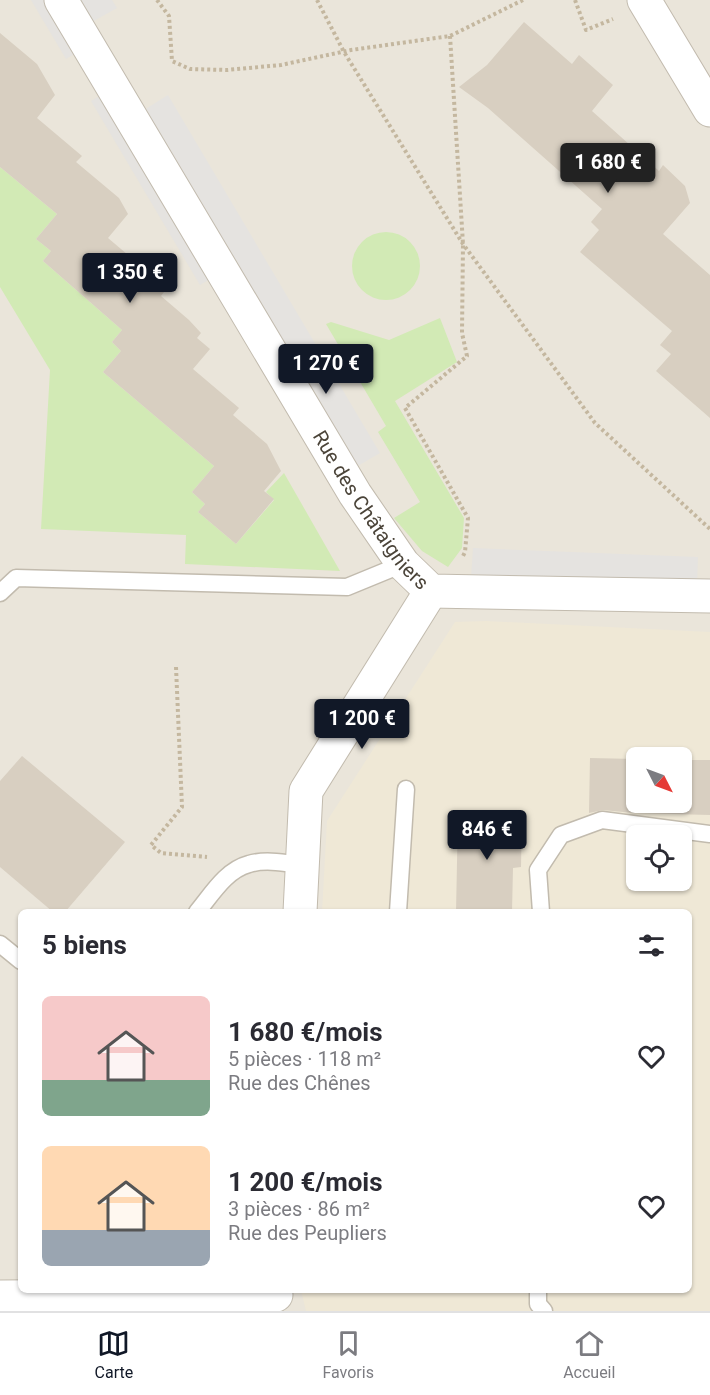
<!DOCTYPE html>
<html lang="fr">
<head>
<meta charset="utf-8">
<style>
	:root { --surface:#fff; --page:#f2f2f3; --text:#2b2b33; --muted:#7c7c81; --line:#e1e1e2; --accent:#111827 }
	body { margin:0; font-family:Roboto,sans-serif; background:var(--page); color:var(--text); height:100vh; display:flex; flex-direction:column; font-size:22px; white-space:nowrap }
	* { box-sizing:border-box; margin:0 }
	p { font-size:20px; color:var(--muted) }
	.icon { flex:none; width:33px; height:33px; fill:none; stroke:currentColor; stroke-width:2; stroke-linecap:round; stroke-linejoin:round }
	.map { position:relative; flex:1; overflow:hidden }
	.sheet { position:absolute; left:18px; top:909px; width:674px; height:384px; display:flex; flex-direction:column; background:var(--surface); border-radius:9px; box-shadow:0 2px 4px #0004 }
	.sheet>* { flex:none }
	.needle { width:39px; rotate:132deg }
	.fabs { position:absolute; left:626px; top:747px; display:grid; gap:12px }
	.fabs a { display:grid; place-items:center; width:66px; height:66px; border-radius:9px; background:var(--surface); box-shadow:0 2px 4px #0004; font-size:30px }
	.price { position:absolute; translate:-50% -51px; padding:0 14px; border-radius:6px; background:var(--accent); color:#fff; font-size:20px; line-height:39px; filter:drop-shadow(0 2px 3px #0008) }
	.price::after { content:''; position:absolute; left:50%; top:36px; width:18px; height:14px; margin-left:-9px; background:inherit; clip-path:polygon(0 0,100% 0,50% 100%) }
	.price.current { background:#222; color:#fff }
	ul { padding:0; list-style:none }
	li { display:flex; align-items:center; gap:18px; height:150px; padding:0 24px }
	li span { display:grid; place-items:center; flex:none; width:168px; height:120px; border-radius:9px; color:#555 }
	li>.icon { margin-inline-start:auto }
	span .icon { width:72px; height:72px; fill:#fffc; stroke-width:1 }
	li b { font-size:26px }
	h2 { display:flex; justify-content:space-between; align-items:center; height:72px; padding:0 24px; font-size:26px }
	.tab-bar { display:flex; justify-content:space-around; align-items:center; height:84px; border-top:2px solid var(--line); background:var(--surface); font-size:16px; color:var(--muted) }
	.tab-bar a { display:grid; justify-items:center; gap:3px }
	.tab-bar .current { color:var(--accent) }
	.map>svg:first-child { display:block }
</style>
</head>
<body>
<div class="map">
<svg width="710" height="1311" viewBox="0 0 710 1311">
	<rect width="100%" height="100%" fill="#f6f3ec"/>
	<path fill="#eae5da" fill-rule="evenodd" d="M0,0H710V1311H0ZM636,758H681V802H636ZM636,836H681V880H636ZM21,912H688V1290H21Z"/>
	<path fill="#efe8d6" fill-rule="evenodd" d="M486,621L710,632V1311H306L301,1290H688V912H322L327,821L455,622ZM636,758H681V802H636ZM636,836H681V880H636Z"/>
	<g fill="#d2eab5">
		<polygon points="0,167 57,214 36,239 51,251 43,261 122,330 112,342 121,351 103,372 214,466 192,492 205,504 198,512 236,544 274,500 266,492 284,473 340,571 185,564 186,535 41,529 50,370 0,287"/>
		<circle cx="386" cy="266" r="34"/>
		<polygon points="440,318 457,362 395,401 464,518 462,548 448,567 422,551 394,518 420,502 378,432 386,426 326,324 331,322 389,340"/>
	</g>
	<g fill="#e5e3e0">
		<polygon points="31,0 44,0 76,53 66,59"/>
		<polygon points="79,0 112,0 117,8 92,22"/>
		<polygon points="101,95 210,279 200,285 91,101"/>
		<polygon points="168,95 380,453 356,467 144,110"/>
		<polygon points="473,548 698,557 697,586 471,577"/>
	</g>
	<g fill="#d8cfc1">
		<polygon points="524,22 572,64 579,55 613,85 592,111 659,171 663,165 685,186 690,203 663,234 710,275 710,418 656,371 671,354 660,345 672,331 580,252 599,230 591,222 602,209 488,108 459,87 487,65"/>
		<polygon points="0,33 37,64 55,95 37,118 82,156 76,162 119,198 128,214 108,238 167,288 161,296 189,320 201,333 197,338 210,349 193,369 239,408 233,415 267,444 281,471 264,491 274,499 236,544 198,512 205,504 192,492 214,466 103,372 121,351 112,342 122,330 43,261 51,251 36,239 57,214 0,167"/>
		<polygon points="22,756 125,842 65,912 53,912 0,867 0,781"/>
		<polygon points="590,758 636,759 636,802 681,802 681,760 710,760 710,815 633,813 603,810 589,813"/>
		<polygon points="458,813 522,814 521,867 513,868 512,912 456,912"/>
	</g>
	<g fill="none" stroke-linecap="round" stroke-linejoin="round">
		<g stroke="#c2bbae" stroke-width="19">
			<g id="service">
				<polyline points="0,593 16,578 347,587 403,564"/>
				<path d="M197,912C212,894 226,870 249,864C265,859 286,863 302,865"/>
				<polyline points="398,912 406,789"/>
				<polyline points="541,912 538,870 561,835 602,820 710,834"/>
				<polyline points="0,944 21,961"/>
				<polyline points="538,1290 538,1304 544,1311"/>
			</g>
		</g>
		<g stroke="#c2bbae" stroke-width="35">
			<g id="minor">
				<path id="s1" d="M61,0L355,494L403,564L431,591L710,596"/>
				<polyline points="644,0 710,110"/>
				<polyline points="300,912 306,791 431,591"/>
				<polyline points="0,1297 276,1295"/>
			</g>
		</g>
		<g stroke="#c4b79f" stroke-width="4" stroke-dasharray="3 3" stroke-linecap="butt">
			<polyline points="157,0 169,16 172,61 190,69 227,70 281,65 351,50 450,36 523,0"/>
			<polyline points="317,0 344,52 463,244 595,423 710,529"/>
			<polyline points="575,0 586,30 613,19"/>
			<polyline points="450,36 463,244 462,333 467,356 405,408 468,518 465,552 463,556"/>
			<polyline points="176,667 182,807 151,845 161,853 207,857"/>
		</g>
		<use href="#service" stroke="#fff" stroke-width="16"/>
		<use href="#minor" stroke="#fff" stroke-width="33"/>
	</g>
	<g text-anchor="middle" stroke-width="4.5" stroke-linejoin="round" paint-order="stroke">
		<g font-size="20" fill="#4b4439" stroke="#fff">
			<text dy="7" stroke="none"><textPath href="#s1" startOffset="597">Rue des Châtaigniers</textPath></text>
		</g>
	</g>
</svg>
<div class="fabs">
<a><svg class="needle" viewBox="-14 -14 28 28"><path d="M0-13l5 13h-10z" fill="#e53935"/><path d="M0 13l5-13h-10z" fill="#7c7c81"/></svg></a>
<a><svg class="icon" aria-label="locate" viewBox="0 0 24 24"><circle cx="12" cy="12" r="6"/><path d="M12 2v4M12 18v4M2 12h4M18 12h4"/></svg></a>
</div>
<b class="price current" style="left:608px;top:194px">1 680 €</b>
<b class="price" style="left:130px;top:304px">1 350 €</b>
<b class="price" style="left:326px;top:395px">1 270 €</b>
<b class="price" style="left:362px;top:750px">1 200 €</b>
<b class="price" style="left:487px;top:861px">846 €</b>
<section class="sheet">
<h2>5 biens<svg class="icon" aria-label="filters" viewBox="0 0 24 24"><path d="M4 7h16M4 17h16"/><circle cx="9" cy="7" r="2"/><circle cx="15" cy="17" r="2"/></svg></h2>
<ul>
<li><span style="background:linear-gradient(#f6c9c9 70%,#7fa58c 0)"><svg class="icon" aria-label="home" viewBox="0 0 24 24"><path d="M3 11l9-7 9 7M6 9v11h12V9"/></svg></span><div><b>1 680 €/mois</b><p>5 pièces · 118 m²</p><p>Rue des Chênes</p></div><svg class="icon" aria-label="heart" viewBox="0 0 24 24"><path d="M12 20l-8-8c-3-5 5-10 8-4 3-6 11-1 8 4z"/></svg></li>
<li><span style="background:linear-gradient(#ffd9b3 70%,#9aa5b1 0)"><svg class="icon" aria-label="home" viewBox="0 0 24 24"><path d="M3 11l9-7 9 7M6 9v11h12V9"/></svg></span><div><b>1 200 €/mois</b><p>3 pièces · 86 m²</p><p>Rue des Peupliers</p></div><svg class="icon" aria-label="heart" viewBox="0 0 24 24"><path d="M12 20l-8-8c-3-5 5-10 8-4 3-6 11-1 8 4z"/></svg></li>
</ul>
</section>
</div>
<nav class="tab-bar">
<a class="current"><svg class="icon" aria-label="map" viewBox="0 0 24 24"><path d="M3 6l6-2 6 2 6-2v14l-6 2-6-2-6 2zM9 4v14M15 6v14"/></svg>Carte</a>
<a><svg class="icon" aria-label="saved" viewBox="0 0 24 24"><path d="M7 4h10v16l-5-4-5 4z"/></svg>Favoris</a>
<a><svg class="icon" aria-label="home" viewBox="0 0 24 24"><path d="M3 11l9-7 9 7M6 9v11h12V9"/></svg>Accueil</a>
</nav>
</body>
</html>
